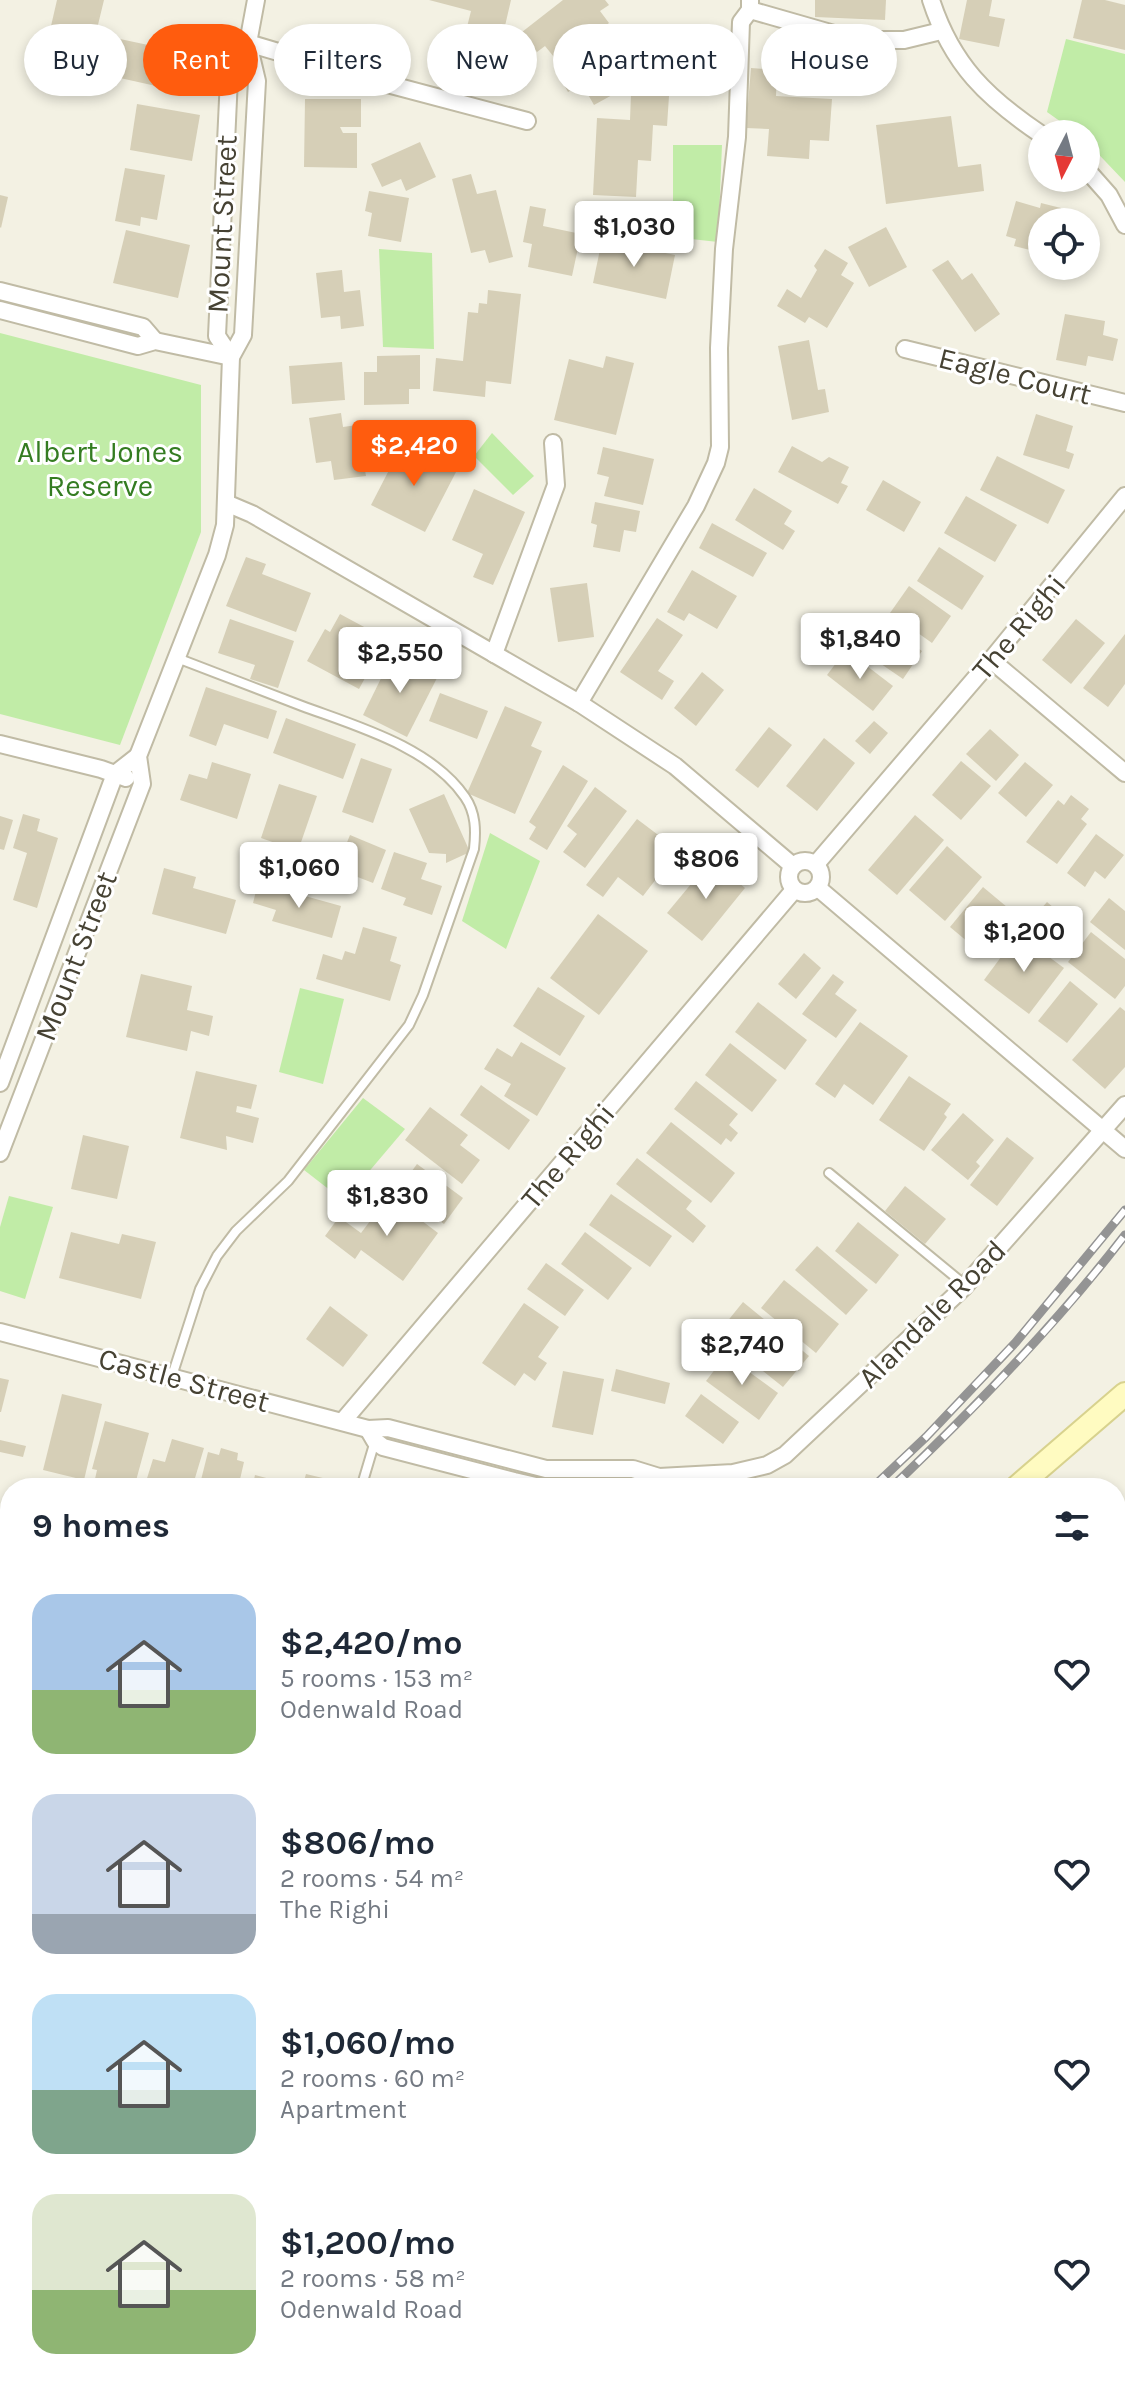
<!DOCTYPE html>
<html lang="en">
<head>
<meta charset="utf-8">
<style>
	:root { --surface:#fff; --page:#f6f6f7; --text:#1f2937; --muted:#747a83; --accent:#ff5c0e }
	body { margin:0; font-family:Karla,sans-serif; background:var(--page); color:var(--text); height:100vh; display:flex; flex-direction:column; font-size:30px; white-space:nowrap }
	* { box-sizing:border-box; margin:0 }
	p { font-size:26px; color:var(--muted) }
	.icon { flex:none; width:44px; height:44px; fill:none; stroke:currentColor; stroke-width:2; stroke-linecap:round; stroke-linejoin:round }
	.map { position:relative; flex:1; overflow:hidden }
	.side { position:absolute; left:0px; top:1478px; width:1126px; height:912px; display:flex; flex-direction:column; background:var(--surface); border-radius:32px 32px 0 0; box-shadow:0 4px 12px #0003 }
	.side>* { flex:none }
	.banner { position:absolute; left:24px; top:24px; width:1078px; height:72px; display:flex; gap:16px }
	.needle { width:52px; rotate:186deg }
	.controls { position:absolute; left:1028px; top:120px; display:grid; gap:16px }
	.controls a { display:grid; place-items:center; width:72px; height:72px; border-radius:50%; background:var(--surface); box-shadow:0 4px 12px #0003; font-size:40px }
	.price { position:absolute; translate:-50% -68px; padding:0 18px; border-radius:8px; background:#fff; color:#222; font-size:26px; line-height:52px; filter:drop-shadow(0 2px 4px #0008) }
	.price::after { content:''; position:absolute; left:50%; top:48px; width:24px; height:18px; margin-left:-12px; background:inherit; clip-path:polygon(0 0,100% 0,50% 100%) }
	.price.on { background:var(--accent); color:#fff }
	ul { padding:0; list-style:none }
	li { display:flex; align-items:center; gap:24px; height:200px; padding:0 32px }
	li span { display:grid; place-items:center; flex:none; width:224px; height:160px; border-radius:24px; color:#555 }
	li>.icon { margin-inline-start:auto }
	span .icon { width:96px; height:96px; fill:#fffc; stroke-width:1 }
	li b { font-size:34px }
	h2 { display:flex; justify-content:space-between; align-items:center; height:96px; padding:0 32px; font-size:34px }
	.chip { padding:0 28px; border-radius:36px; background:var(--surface); box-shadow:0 4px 12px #0003; font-size:28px; line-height:72px }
	.chip.on { background:var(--accent); color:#fff }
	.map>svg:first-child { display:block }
</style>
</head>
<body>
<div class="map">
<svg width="1125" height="2390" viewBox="0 0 1125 2390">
	<rect width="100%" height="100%" fill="#f3f1e3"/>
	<g fill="#c1eca7">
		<polygon points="1066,39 1125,54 1125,182 1086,141 1086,134 1078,134 1047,112"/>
		<polygon points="673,145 722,145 718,242 673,237"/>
		<polygon points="379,249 432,253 434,349 383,347"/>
		<polygon points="0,333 201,385 201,532 120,745 0,714"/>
		<polygon points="492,433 534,476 513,495 474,456"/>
		<polygon points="490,833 540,861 506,949 462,921"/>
		<polygon points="300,988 344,999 323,1084 279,1072"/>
		<polygon points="363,1098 405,1129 344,1201 304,1170"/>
		<polygon points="9,1196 53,1207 25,1299 0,1291 0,1227"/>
		<polygon points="1116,1935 1125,1937 1125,2293 1116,2281"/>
	</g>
	<g fill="#d6cfb7">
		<polygon points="57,0 104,0 96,33 85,31 82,46 48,39"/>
		<polygon points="429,0 511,0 502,39 466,31 471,11"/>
		<polygon points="563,0 605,0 609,5 600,11 609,23 558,62 545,46 537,52 522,32"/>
		<polygon points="815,0 886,0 885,20 815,17"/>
		<polygon points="967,0 992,0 989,16 1005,19 999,47 959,39"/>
		<polygon points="1082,0 1105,0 1125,5 1125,50 1073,38"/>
		<polygon points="632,33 654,72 594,105 582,84 568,92 558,74"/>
		<polygon points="120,39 209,58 201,96 111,76"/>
		<polygon points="751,68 777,70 776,96 832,99 829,141 810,140 809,159 767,156 769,129 746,128"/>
		<polygon points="631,94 669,96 667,126 653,125 651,161 638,160 636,197 593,195 597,118 630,120"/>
		<polygon points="305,99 361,99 361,127 340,127 343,133 357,133 357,168 304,167"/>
		<polygon points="137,104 200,115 192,161 130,150"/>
		<polygon points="951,116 958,167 981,164 984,191 886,204 876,125"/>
		<polygon points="420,142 436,177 406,191 401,179 382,187 371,164"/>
		<polygon points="125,168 165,175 157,220 141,217 140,226 115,221"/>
		<polygon points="471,174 477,194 496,190 513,257 489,263 485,250 471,253 452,179"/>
		<polygon points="369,191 409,198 401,242 368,236 372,213 365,211"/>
		<polygon points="0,195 8,197 1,228 0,227"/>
		<polygon points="1016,201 1040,208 1041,203 1061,208 1057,222 1042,222 1042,253 1014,246 1016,239 1006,236"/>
		<polygon points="530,206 546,209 543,226 581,234 572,276 528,267 532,244 523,242"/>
		<polygon points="886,227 907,267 869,287 848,247"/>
		<polygon points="126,230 190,245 178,298 113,283"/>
		<polygon points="602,240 675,255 666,299 593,283"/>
		<polygon points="825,249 848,263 841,275 854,283 827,328 809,317 805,323 777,306 787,289 801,298 817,270 814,266"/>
		<polygon points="948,260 962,280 972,273 1000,314 975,332 932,270"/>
		<polygon points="342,270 344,292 360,290 364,326 341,329 340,316 321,318 316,273"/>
		<polygon points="488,290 521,294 511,384 486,381 485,397 433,391 436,358 463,361 468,312 478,313 479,303 487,304"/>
		<polygon points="1065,314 1105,321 1103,335 1118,339 1113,361 1088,356 1086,366 1056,360"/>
		<polygon points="809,340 818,390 825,389 829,412 792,420 778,346"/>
		<polygon points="420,355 420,389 409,389 409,404 364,405 364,372 377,372 377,356"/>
		<polygon points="606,356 634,363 616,435 554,420 569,359 603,368"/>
		<polygon points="342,362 345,400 292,404 289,366"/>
		<polygon points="341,413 343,427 364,424 370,458 363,459 366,476 334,480 331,461 316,463 309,418"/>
		<polygon points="1036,414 1073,426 1066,451 1074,454 1069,469 1023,455"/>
		<polygon points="402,445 456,472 425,532 371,505"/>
		<polygon points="792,446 822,462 829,457 849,467 841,483 848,486 838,504 778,472"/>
		<polygon points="603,447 654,459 643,505 604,496 609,477 597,474"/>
		<polygon points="997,456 1065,490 1048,524 980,490"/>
		<polygon points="883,480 921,502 904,532 866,510"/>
		<polygon points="754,488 792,511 784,524 795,531 783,550 735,520"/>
		<polygon points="474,489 525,512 493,585 473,577 483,554 452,540"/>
		<polygon points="966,496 1017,525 995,562 944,533"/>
		<polygon points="595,502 640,511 636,532 624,530 620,552 593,547 597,525 591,523"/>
		<polygon points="712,523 767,553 753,577 699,548"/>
		<polygon points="939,547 984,576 962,610 917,581"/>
		<polygon points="246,557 266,564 262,574 311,593 296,632 226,606"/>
		<polygon points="692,570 737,596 717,629 689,613 684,621 667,612"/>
		<polygon points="587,583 594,637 558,642 550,588"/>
		<polygon points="909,586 951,616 932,643 890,613"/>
		<polygon points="340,614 366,628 357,645 377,656 359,689 307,661 325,629 330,632"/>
		<polygon points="657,618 683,635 658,671 674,681 662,700 620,672"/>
		<polygon points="230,619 294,641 278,688 250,679 255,665 218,653"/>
		<polygon points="1076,619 1105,643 1071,684 1042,660"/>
		<polygon points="862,624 880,637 887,627 922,651 903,679 849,642"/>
		<polygon points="1125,634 1125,684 1108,707 1083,688"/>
		<polygon points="846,650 893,686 873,711 827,675"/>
		<polygon points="393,654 438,676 407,737 363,715"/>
		<polygon points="702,672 724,690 696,726 674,708"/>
		<polygon points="206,687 277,711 268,739 224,724 216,746 189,736"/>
		<polygon points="440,693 488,711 477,739 429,721"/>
		<polygon points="505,706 542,722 531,746 542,751 515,814 467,793"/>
		<polygon points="286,718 356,744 343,779 273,753"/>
		<polygon points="874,721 888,733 870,754 855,741"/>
		<polygon points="769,727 792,745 758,788 735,770"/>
		<polygon points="990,729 1019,755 996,781 966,754"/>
		<polygon points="824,738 855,763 817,811 786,786"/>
		<polygon points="361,758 392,769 373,823 342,812"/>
		<polygon points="961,761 991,786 961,820 932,795"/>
		<polygon points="212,762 251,774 237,819 180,800 189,774 207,779"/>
		<polygon points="1025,762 1053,785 1026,817 998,793"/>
		<polygon points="563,765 588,781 547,850 529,839 536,827 529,822"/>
		<polygon points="279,784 317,796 298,851 261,838"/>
		<polygon points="595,787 627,811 585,868 563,852 577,834 567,826"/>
		<polygon points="444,794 470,852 446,863 446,854 429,853 409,809"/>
		<polygon points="1071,795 1089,809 1081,819 1087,824 1057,864 1026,842 1058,800 1064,805"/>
		<polygon points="23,814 40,819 37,831 58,838 37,908 13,900 27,853 13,848"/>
		<polygon points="915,815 944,840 897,895 868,870"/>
		<polygon points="0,816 13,820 4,850 0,849"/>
		<polygon points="637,819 698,865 683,885 668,874 665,878 660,874 643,896 618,877 603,897 586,885"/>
		<polygon points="1096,834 1124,855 1105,879 1095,871 1085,887 1067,873"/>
		<polygon points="350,835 386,850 373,883 355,876 351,885 333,877"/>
		<polygon points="947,846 982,877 945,921 909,890"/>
		<polygon points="394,852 427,863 421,879 442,886 432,915 403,905 406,898 381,889"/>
		<polygon points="711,860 745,888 702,941 667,913"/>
		<polygon points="164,868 196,877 193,888 236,900 226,934 152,914"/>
		<polygon points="258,883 341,906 332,938 272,921 276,910 253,903"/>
		<polygon points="983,887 1020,918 987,958 950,927"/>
		<polygon points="1109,898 1125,911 1125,950 1090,922"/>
		<polygon points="1047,902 1077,928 1057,951 1027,925"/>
		<polygon points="598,914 648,951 599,1015 550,978"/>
		<polygon points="363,927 397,937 390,961 401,965 390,1001 316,979 323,954 342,960 345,951 355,954"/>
		<polygon points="1091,932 1125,959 1125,986 1115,999 1068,962"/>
		<polygon points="1018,934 1064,968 1029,1014 984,980"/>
		<polygon points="804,953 821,968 796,999 778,984"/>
		<polygon points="141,974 192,986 187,1010 213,1016 209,1036 191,1031 187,1051 126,1037"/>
		<polygon points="833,974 844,982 835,994 857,1010 836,1038 802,1014"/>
		<polygon points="1070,981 1098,1004 1067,1043 1038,1021"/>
		<polygon points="538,987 585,1016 560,1056 513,1026"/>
		<polygon points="758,1002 807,1040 785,1070 735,1032"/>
		<polygon points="1120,1007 1125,1011 1125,1067 1105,1089 1072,1060"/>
		<polygon points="860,1022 908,1056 873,1105 844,1084 835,1098 815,1084"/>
		<polygon points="521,1042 566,1068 537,1116 504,1096 511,1084 484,1069 497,1048 512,1057"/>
		<polygon points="730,1043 777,1080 752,1112 705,1075"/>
		<polygon points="196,1071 257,1085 251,1109 237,1106 236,1112 259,1118 253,1143 226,1136 227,1150 180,1138"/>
		<polygon points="909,1076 951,1104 944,1114 947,1117 924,1151 879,1120"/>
		<polygon points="696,1081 738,1114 729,1125 738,1133 731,1142 726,1138 721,1145 674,1109"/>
		<polygon points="481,1085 530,1120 509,1150 460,1115"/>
		<polygon points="430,1107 468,1135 460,1145 480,1160 462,1184 405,1140"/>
		<polygon points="963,1113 994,1140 976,1162 980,1166 968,1180 931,1150"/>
		<polygon points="671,1122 735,1173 711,1203 646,1153"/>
		<polygon points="83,1135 129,1146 117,1199 71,1189"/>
		<polygon points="1007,1137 1034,1158 997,1206 970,1185"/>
		<polygon points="637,1158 692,1201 686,1209 706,1226 693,1243 616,1184"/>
		<polygon points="417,1164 463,1198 444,1224 398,1190"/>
		<polygon points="905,1186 946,1219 925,1244 885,1211"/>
		<polygon points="611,1194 672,1236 650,1267 589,1225"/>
		<polygon points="389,1196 438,1233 403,1281 361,1250 355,1259 325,1236 339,1217 361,1233"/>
		<polygon points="858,1222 899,1255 876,1284 835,1251"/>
		<polygon points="71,1232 119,1244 122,1234 156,1242 141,1299 59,1278"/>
		<polygon points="585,1232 632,1268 608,1300 561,1264"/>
		<polygon points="817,1246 868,1290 846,1315 795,1270"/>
		<polygon points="546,1263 584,1290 565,1316 527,1289"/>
		<polygon points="784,1280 839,1324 816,1353 761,1308"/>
		<polygon points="743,1302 809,1356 783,1387 749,1360 758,1349 726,1323"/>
		<polygon points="524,1303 559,1327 538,1357 547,1363 535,1381 524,1373 515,1386 482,1363"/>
		<polygon points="330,1306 368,1335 343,1367 306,1339"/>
		<polygon points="726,1355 778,1393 759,1420 706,1381"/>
		<polygon points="616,1369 670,1383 665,1404 611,1391"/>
		<polygon points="563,1371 604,1379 593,1435 552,1427"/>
		<polygon points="0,1378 9,1380 1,1412 0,1412"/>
		<polygon points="62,1394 102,1404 84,1480 43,1470"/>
		<polygon points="701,1394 739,1422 723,1444 685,1416"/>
		<polygon points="105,1421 149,1433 134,1488 93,1488 97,1470 92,1469"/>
		<polygon points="172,1439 204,1448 192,1488 144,1488 153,1459 165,1462"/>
		<polygon points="0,1440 26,1446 23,1457 0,1452"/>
		<polygon points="221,1448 238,1453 237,1460 244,1462 238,1488 199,1488 208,1452 219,1455"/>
		<polygon points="306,1474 327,1479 324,1488 302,1488"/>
		<polygon points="255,1475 300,1487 300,1488 252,1488"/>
		<polygon points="1116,1517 1125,1530 1125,1579 1116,1585"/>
		<polygon points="0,1539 10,1541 10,1604 0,1602"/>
		<polygon points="1125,1663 1125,1692 1116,1678 1116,1669"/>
		<polygon points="1117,1744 1125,1746 1125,1808 1116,1805"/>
		<polygon points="10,1752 10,1804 0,1805 0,1753"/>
		<polygon points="1116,1829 1125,1831 1117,1864 1116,1864"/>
		<polygon points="0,1893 10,1896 10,1931 0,1928"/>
		<polygon points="10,2189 10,2240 0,2248 0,2197"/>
		<polygon points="289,2380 430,2380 427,2390 282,2390"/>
		<polygon points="712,2380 778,2380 775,2390 709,2390"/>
		<polygon points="913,2380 1048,2380 1056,2390 925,2390 912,2386"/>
	</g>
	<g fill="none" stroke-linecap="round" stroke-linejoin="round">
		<g stroke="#c0bba5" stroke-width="12">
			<g id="lane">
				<polyline points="829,1173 965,1285"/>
				<path d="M172,1376L200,1289L217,1256L236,1231L288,1181L409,1025L423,995L474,849C476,831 476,813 465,797C431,747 356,726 302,706C260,690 218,674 177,658"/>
				<polyline points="361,1488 375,1441"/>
				<polyline points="0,1631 10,1633"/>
				<polyline points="1116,1742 1125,1735"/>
				<polyline points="0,1876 10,1878"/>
				<polyline points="0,2127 10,2119"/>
				<polyline points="60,2380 66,2390"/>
				<polyline points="606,2380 618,2390"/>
				<polyline points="7,2390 19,2380"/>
				<polyline points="121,2390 137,2380"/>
				<polyline points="655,2390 657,2380"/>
			</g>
		</g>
		<g stroke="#c0bba5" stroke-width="20">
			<g id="street">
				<polyline points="750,0 750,10 855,40 904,40 941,31"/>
				<path d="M931,0C952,65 987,98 1042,135"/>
				<polyline points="248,43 376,81 527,121"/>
				<polyline points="1086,169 1109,195 1125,225"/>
				<polyline points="0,291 143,327 155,341"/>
				<polyline points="0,310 138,346 155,341 231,357"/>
				<polyline points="905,349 1125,403"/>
				<polyline points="231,357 217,336 229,78 248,43 256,0"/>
				<polyline points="226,503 252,514 579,703 675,766 793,866"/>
				<polyline points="494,654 556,485 553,443"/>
				<polyline points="991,660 1125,773"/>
				<polyline points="579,703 696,506 716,463 720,447 719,348 724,249 737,137 741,22 750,10"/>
				<polyline points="0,744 101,769 126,778"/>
				<circle cx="805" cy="877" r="16"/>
				<polyline points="816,864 991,660 1125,496"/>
				<polyline points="818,888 1125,1149"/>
				<polyline points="0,1083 115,774 138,756"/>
				<polyline points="0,1153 142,784 138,756 217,555 225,525 231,357 243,335 257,81 248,43"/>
				<polyline points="0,1332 368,1429 388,1428 546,1469 633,1469 659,1477"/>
				<polyline points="343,1421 794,890"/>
				<polyline points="368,1429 375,1441 383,1447 514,1481 540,1487 562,1488 633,1487 659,1477 733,1473 767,1465 785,1455 963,1288 1125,1105"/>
			</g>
		</g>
		<g stroke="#d8d28e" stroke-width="26">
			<g id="secondary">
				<polyline points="1016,1488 1125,1394"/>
				<polyline points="1116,1918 1125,1920"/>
				<polyline points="0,2291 10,2283"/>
				<polyline points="0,2314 10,2306"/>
			</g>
		</g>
		<g stroke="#ecc524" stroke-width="34">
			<g id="highway">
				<polyline points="0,1653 10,1656"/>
				<polyline points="0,1681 10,1684"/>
				<polyline points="1116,2333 1125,2342"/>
				<polyline points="1114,2380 1122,2390"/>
			</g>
		</g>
		<use href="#lane" stroke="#fff" stroke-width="8"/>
		<use href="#street" stroke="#fff" stroke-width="16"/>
		<use href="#secondary" stroke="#fffbc1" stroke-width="22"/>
		<use href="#highway" stroke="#ffe662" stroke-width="30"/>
		<g stroke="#949494" stroke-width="9">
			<g id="rail">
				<polyline points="872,1488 926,1437 1016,1342 1125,1210"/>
				<path d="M891,1488C974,1409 1055,1326 1125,1235"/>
				<polyline points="0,2190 10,2182"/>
				<polyline points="0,2256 10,2248"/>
			</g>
		</g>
		<use href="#rail" stroke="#fff" stroke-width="6" stroke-dasharray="18" stroke-linecap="butt"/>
	</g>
	<g text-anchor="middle" stroke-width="6" stroke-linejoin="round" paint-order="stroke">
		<g font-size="30" fill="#464233" stroke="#fff">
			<text transform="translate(222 224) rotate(-87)" y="10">Mount Street</text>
			<text transform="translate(1015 376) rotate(14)" y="10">Eagle Court</text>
			<text transform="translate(1019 627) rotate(-50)" y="10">The Righi</text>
			<text transform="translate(76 956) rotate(-69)" y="10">Mount Street</text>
			<text transform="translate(568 1156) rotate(-50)" y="10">The Righi</text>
			<text transform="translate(932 1314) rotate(-45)" y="10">Alandale Road</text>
			<text transform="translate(184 1380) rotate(15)" y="10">Castle Street</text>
		</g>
		<g font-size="30" fill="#347c21" stroke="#fff">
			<text x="100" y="462">Albert Jones<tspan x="100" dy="34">Reserve</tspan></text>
		</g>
	</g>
</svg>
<div class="controls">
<a><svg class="needle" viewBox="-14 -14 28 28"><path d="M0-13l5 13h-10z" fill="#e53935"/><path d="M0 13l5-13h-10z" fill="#747a83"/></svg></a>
<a><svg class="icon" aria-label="locate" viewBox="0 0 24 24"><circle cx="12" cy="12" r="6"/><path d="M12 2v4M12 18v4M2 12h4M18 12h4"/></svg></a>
</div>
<b class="price" style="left:634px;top:269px">$1,030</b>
<b class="price on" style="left:414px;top:488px">$2,420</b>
<b class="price" style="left:860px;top:681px">$1,840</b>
<b class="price" style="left:400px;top:695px">$2,550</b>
<b class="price" style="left:706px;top:901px">$806</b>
<b class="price" style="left:299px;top:910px">$1,060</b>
<b class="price" style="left:1024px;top:974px">$1,200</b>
<b class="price" style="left:387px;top:1238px">$1,830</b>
<b class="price" style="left:742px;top:1387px">$2,740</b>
<div class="banner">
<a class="chip">Buy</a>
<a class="chip on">Rent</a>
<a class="chip">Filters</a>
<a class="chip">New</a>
<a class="chip">Apartment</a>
<a class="chip">House</a>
</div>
<section class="side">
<h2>9 homes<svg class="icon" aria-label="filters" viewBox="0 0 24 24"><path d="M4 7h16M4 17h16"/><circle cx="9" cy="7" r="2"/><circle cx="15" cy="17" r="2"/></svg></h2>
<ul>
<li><span style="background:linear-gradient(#a9c7e8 60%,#8fb573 0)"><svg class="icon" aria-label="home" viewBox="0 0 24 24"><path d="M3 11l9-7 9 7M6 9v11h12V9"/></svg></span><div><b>$2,420/mo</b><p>5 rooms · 153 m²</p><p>Odenwald Road</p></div><svg class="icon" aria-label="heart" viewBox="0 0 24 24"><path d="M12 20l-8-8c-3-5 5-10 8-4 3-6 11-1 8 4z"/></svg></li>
<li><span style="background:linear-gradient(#c9d6e8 75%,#9aa5b1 0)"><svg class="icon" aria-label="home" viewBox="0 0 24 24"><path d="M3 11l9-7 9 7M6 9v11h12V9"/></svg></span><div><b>$806/mo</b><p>2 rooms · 54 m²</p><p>The Righi</p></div><svg class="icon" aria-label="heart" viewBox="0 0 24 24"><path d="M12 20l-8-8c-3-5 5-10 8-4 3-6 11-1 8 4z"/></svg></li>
<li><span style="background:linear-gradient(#bfe0f5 60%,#7fa58c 0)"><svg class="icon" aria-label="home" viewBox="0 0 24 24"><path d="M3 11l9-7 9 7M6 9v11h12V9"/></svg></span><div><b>$1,060/mo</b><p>2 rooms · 60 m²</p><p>Apartment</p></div><svg class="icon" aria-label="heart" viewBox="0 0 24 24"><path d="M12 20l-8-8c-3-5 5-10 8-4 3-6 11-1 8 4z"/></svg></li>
<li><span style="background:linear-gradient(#dfe7d0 60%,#8fb573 0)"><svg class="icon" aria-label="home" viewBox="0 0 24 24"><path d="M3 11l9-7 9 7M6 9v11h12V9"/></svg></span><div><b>$1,200/mo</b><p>2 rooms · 58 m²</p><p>Odenwald Road</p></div><svg class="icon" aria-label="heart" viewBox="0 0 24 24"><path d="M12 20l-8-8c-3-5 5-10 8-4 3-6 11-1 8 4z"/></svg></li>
</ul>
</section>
</div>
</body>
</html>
